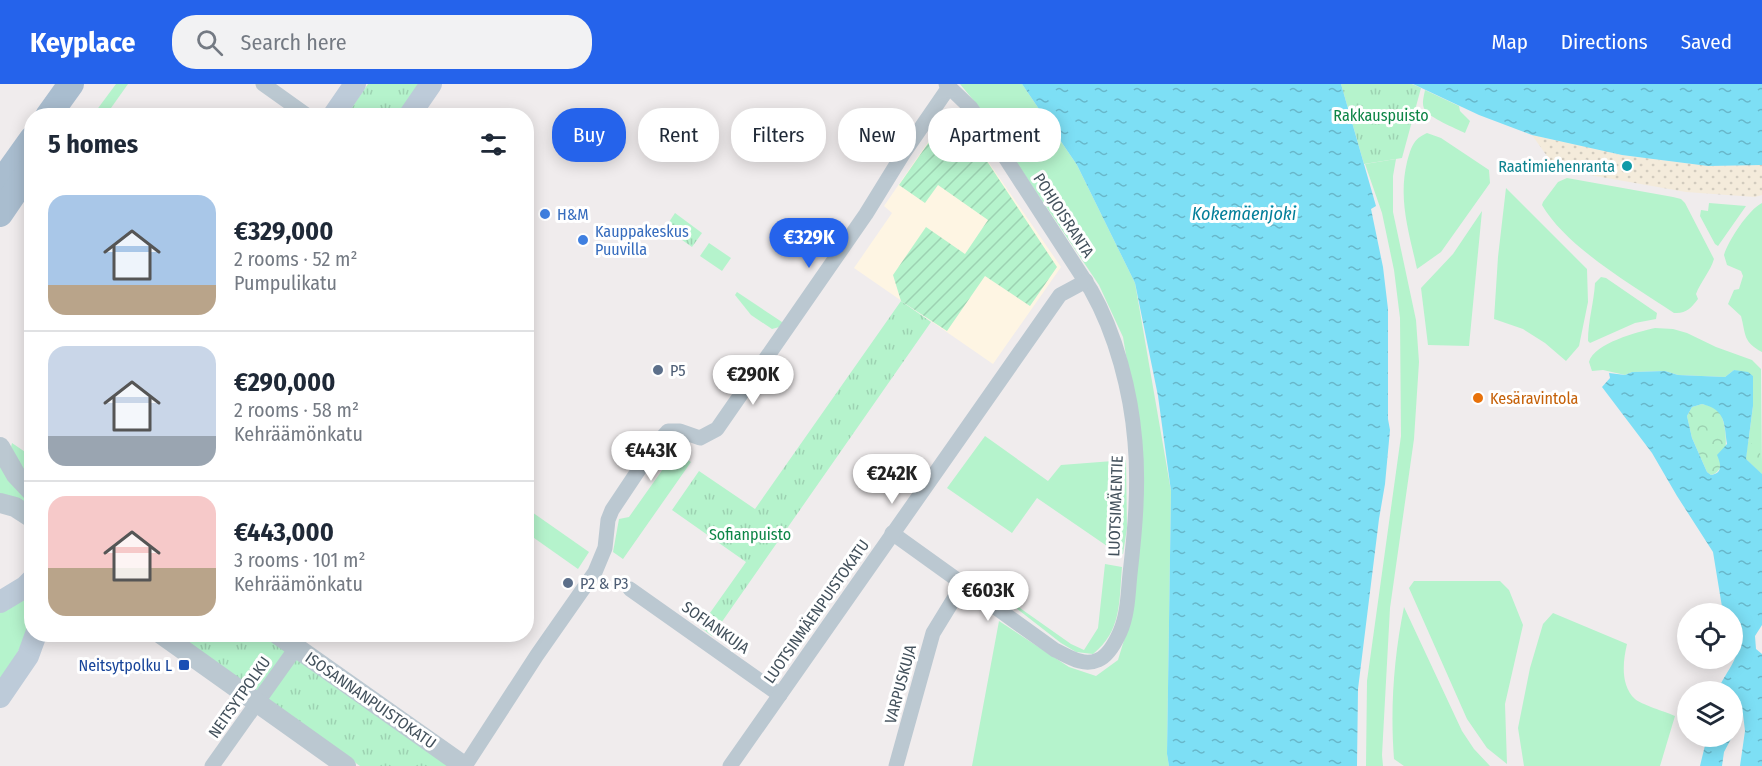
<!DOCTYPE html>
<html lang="en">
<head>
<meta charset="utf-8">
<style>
	:root { --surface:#fff; --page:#f2f2f3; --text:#1f2937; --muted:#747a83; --line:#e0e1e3; --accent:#2563eb }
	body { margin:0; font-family:"Fira Sans Condensed",sans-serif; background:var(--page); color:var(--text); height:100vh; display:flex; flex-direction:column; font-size:22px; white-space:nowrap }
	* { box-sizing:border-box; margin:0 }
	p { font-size:20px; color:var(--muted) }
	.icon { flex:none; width:33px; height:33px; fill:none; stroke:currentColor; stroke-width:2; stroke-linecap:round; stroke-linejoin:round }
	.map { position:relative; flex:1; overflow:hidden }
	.sheet { position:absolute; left:24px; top:24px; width:510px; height:534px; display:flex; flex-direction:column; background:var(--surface); border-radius:24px; box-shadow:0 3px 15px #0003 }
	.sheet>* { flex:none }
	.top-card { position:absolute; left:552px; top:24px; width:570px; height:54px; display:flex; gap:12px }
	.buttons { position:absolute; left:1677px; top:519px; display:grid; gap:12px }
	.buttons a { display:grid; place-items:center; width:66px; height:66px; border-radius:50%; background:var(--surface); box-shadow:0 3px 15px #0003; font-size:30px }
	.price { position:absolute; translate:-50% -51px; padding:0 14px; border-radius:21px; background:#fff; color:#222; font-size:20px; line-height:39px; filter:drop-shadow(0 2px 3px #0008) }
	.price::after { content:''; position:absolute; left:50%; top:36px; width:18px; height:14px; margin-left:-9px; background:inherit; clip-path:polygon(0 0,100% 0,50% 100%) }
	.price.on { background:var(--accent); color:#fff }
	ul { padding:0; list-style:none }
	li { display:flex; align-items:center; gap:18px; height:150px; padding:0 24px }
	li+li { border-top:2px solid var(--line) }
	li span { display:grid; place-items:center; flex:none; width:168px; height:120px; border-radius:18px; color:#555 }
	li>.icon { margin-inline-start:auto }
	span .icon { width:72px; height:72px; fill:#fffc; stroke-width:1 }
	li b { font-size:26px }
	h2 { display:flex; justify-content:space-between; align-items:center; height:72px; padding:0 24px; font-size:26px }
	.chip { padding:0 21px; border-radius:24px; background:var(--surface); box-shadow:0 3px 15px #0003; font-size:21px; line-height:54px }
	.chip.on { background:var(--accent); color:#fff }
	header { display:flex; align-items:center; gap:36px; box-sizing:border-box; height:84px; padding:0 30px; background:var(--accent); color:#fff }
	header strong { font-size:28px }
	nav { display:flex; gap:33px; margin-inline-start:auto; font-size:21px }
	.search { width:420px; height:54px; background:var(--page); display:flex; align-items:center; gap:15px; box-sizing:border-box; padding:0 21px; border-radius:24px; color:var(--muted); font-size:22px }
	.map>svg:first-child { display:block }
</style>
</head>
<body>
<header>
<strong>Keyplace</strong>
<div class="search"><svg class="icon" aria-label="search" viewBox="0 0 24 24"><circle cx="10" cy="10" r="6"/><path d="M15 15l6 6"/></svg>Search here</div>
<nav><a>Map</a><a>Directions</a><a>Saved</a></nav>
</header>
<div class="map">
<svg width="1762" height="682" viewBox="0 0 1762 682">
	<defs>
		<pattern id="forest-crowns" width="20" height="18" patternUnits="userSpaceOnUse" patternTransform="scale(1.5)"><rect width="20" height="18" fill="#b5f3cc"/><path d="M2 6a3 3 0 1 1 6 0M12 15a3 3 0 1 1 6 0" fill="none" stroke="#9dd2b2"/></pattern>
		<pattern id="sand-dots" width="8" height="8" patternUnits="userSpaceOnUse" patternTransform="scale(1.5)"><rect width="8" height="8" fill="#f4ebdb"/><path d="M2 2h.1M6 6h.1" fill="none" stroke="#d2cbbe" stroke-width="1.8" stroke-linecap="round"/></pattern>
		<pattern id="park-tufts" width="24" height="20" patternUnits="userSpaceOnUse" patternTransform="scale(1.5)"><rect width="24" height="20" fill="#b5f3cc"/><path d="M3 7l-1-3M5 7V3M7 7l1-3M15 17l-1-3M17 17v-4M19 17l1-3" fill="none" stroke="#9dd2b2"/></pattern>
		<pattern id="garden-furrows" width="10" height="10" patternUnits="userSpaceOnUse" patternTransform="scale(1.5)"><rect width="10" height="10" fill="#b5f3cc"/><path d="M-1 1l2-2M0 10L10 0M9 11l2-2" fill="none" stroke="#9dd2b2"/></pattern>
		<pattern id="water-ripples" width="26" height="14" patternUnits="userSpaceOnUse" patternTransform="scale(1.5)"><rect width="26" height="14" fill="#7ddff5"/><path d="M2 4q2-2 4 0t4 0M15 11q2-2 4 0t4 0" fill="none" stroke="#68b7ca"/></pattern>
	</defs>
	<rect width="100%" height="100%" fill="#f0eced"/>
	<polygon fill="#fef5e3" points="953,34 961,38 1061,183 993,280 854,184 892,129 884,122 939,42 946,36"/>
	<g fill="#b5f3cc">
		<polygon points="116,0 128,0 106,31 93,31"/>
		<polygon points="960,0 1022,0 1077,81 1135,199 1171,407 1167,670 1169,682 972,682 999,537 1069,583 1096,592 1118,576 1131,533 1143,374 1123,253 1099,201 979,23"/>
		<path d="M1425,6L1459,22L1460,27L1470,37L1465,49C1455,44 1430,34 1425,26C1421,20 1424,12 1425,6Z"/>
		<path d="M1427,49L1441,54L1489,86L1490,99L1441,168L1417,185C1409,148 1398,116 1407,78C1411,64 1413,55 1427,49Z"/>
		<polygon points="1396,75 1393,92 1393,128 1416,236 1419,278 1414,355 1390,524 1382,671 1383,682 1366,682 1367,597 1401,352 1400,234 1394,186 1382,129 1365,80"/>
		<path d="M1567,94L1673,113L1681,115L1685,119L1714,175C1710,188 1701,197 1696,210L1698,215C1691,224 1686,230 1674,229C1634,202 1567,164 1542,121L1543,118L1558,98Z"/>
		<polygon points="1506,104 1587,185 1588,218 1579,262 1566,277 1545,259 1523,245 1494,235 1498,173"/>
		<polygon points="1709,119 1746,122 1718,162 1715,160 1700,132 1701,126 1708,127"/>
		<path d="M1762,119V268C1743,258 1746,251 1741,232L1728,220L1734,206L1739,205L1743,192L1741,187L1727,181L1724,171C1728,157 1749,125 1762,119Z"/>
		<polygon points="1482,127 1469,262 1428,261 1421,204 1453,170"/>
		<polygon points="709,159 731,174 722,187 700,172"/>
		<path d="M1601,193L1606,194L1657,229L1656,235L1635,239L1590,259L1588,257C1588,237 1594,218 1595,199Z"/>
		<polygon points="737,208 785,240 783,242 772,245 751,231 735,211"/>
		<path d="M1655,244L1673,245L1687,249L1716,263L1752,276L1761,285L1762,390L1746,375L1753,322V292L1734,286L1725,293L1678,291L1665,287L1632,288L1625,291L1603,286L1592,287L1589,278C1594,259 1638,248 1655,244Z"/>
		<polygon points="985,352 1048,397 1061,381 1126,376 1127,444 1123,470 1107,468 1107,462 1037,414 1012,449 947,404"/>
		<polygon points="12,359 31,372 31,400 11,363"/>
		<polygon points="675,368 691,378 623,475 613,468 619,435 629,433"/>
		<polygon points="0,373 31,417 27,422 0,413"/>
		<polygon points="529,426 589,468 578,485 527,449 527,429"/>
		<path d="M1105,480L1122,483C1119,517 1122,547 1093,570L1076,568L1061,559L980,496L1071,560L1084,566L1098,544Z"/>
		<polygon points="1414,497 1500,497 1509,506 1523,541 1505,620 1507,680 1487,664 1467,635 1409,504"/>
		<polygon points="31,505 31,544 0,600 0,529"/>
		<path d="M1404,523L1462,647L1474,665L1490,682H1404L1394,675C1390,624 1394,572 1404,523Z"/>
		<path d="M1553,529L1627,560C1623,577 1620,601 1635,615C1640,620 1666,628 1675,632L1660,682H1524L1518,644L1530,584L1543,540Z"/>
	</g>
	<g fill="url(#forest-crowns)">
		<path d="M1702,320C1706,321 1713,322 1716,324C1730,336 1730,388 1711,391L1707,388L1692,354L1687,332L1692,323Z"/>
		<path d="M1748,358C1762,363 1762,374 1762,390L1746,375Z"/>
	</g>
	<polygon fill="url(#sand-dots)" points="1532,51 1622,71 1708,82 1762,81 1762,111 1755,113 1686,108 1550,84 1547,72"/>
	<g fill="url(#park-tufts)">
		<polygon points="368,0 419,0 397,31 346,32"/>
		<polygon points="1341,0 1412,0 1421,4 1402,74 1364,80"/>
		<polygon points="675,129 702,149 692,163 665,144"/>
		<polygon points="901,217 931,238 712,552 700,543 746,478 672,426 699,387 755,425"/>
		<polygon points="172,551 263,551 450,682 360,682"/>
	</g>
	<polygon fill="url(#garden-furrows)" points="953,37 963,41 1057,183 1030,222 985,192 947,247 901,217 893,191 926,143 965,170 988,136 938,101 925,119 899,101 943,38"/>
	<g fill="url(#water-ripples)" fill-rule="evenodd">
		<polygon points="1022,0 1341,0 1376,122 1371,125 1383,183 1388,225 1388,335 1390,346 1385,400 1379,435 1358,605 1357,682 1169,682 1167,670 1171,407 1158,312 1135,199 1077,81"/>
		<polygon points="1413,0 1762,0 1762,81 1708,82 1622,71 1532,51 1479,31"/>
		<path d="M1734,286L1748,288L1753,292V322L1746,375L1762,390V541L1755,552L1756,565L1762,570V682H1740L1745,647L1743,630L1740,628L1736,632L1733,648L1732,608L1718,607C1722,591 1749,566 1733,550L1732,530L1723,529L1713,468L1677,412L1652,369L1602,303L1610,294L1609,289L1625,291L1632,288L1665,287L1678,291L1725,293ZM1702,320C1726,326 1724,339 1727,360L1717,371C1721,380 1723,389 1711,391L1707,388L1692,354L1687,332L1692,323Z"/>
		<polygon points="1707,653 1732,653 1724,668 1722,682 1700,682"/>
	</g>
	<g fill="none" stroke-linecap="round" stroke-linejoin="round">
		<g stroke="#bbc8d1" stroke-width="15">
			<polyline points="263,0 308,32"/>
			<path d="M892,449L1055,566C1068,572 1083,583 1098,576C1108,572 1116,557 1120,548C1128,530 1128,509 1130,490C1135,446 1139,402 1135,358C1131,308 1116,250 1091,206L997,61L971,24L946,0"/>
			<polyline points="630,505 780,611"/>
			<polyline points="212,682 296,564"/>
			<polyline points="465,682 537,571 595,488 605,464 608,436 612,426 654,363 668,347 680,347 700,354 717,345 866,130 903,70 949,3"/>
			<polyline points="730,682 1060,211 1086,197"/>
			<polyline points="896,682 933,549 963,500"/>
		</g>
		<g stroke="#bbc8d1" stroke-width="20">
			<polyline points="0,363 16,391 32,408"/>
			<polyline points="0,419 15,423 32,434"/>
			<polyline points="161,550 346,682"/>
			<polyline points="277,550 464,682"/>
		</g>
		<g stroke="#bdcbd9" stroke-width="22">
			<polyline points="333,32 355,0"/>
			<polyline points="409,32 431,0"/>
			<polyline points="0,518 25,503 32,496"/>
			<polyline points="0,613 28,572 36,550"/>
		</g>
		<g stroke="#a9bdcf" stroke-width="26">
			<polyline points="48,32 71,0"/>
			<polyline points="2,97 32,55"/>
			<polyline points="0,130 32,83"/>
		</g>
	</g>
	<circle fill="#0f9aa8" stroke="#fff" stroke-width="2" cx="1627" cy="82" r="6"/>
	<g fill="#3f7fe0" stroke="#fff" stroke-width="2">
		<circle cx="545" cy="130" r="6"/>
		<circle cx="583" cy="156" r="6"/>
	</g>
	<g fill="#5c6f8a" stroke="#fff" stroke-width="2">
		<circle cx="658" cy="286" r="6"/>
		<circle cx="568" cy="499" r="6"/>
	</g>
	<circle fill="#e8710a" stroke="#fff" stroke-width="2" cx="1478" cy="314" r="6"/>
	<rect fill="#1a4fb4" stroke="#fff" stroke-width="2" x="178" y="575" width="12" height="12" rx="3"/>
	<g text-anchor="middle" stroke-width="6" stroke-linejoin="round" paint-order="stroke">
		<g font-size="16" fill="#0d8546" stroke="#fff">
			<text x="1381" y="37">Rakkauspuisto</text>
			<text x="750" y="456">Sofianpuisto</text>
		</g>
		<g font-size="16" fill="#0d838f" stroke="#fff" text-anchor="end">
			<text x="1615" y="88">Raatimiehenranta</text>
		</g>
		<g font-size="16" fill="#366cbe" stroke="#fff" text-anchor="start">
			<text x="557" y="136">H&amp;M</text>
			<text x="595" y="153">Kauppakeskus<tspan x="595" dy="18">Puuvilla</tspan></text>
		</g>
		<g font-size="16" fill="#43515c" stroke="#fff">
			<text transform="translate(1064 131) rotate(57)" y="6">POHJOISRANTA</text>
			<text transform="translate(1115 422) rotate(-88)" y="6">LUOTSIMÄENTIE</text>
			<text transform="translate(816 527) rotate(-55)" y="6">LUOTSINMÄENPUISTOKATU</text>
			<text transform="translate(716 543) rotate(35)" y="6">SOFIANKUJA</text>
			<text transform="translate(900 600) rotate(-75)" y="6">VARPUSKUJA</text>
			<text transform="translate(239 613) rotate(-55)" y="6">NEITSYTPOLKU</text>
			<text transform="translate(371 616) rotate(35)" y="6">ISOSANNANPUISTOKATU</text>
		</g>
		<g font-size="16" fill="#4e5e75" stroke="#fff" text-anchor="start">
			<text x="670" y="292">P5</text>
			<text x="580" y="505">P2 &amp; P3</text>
		</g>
		<g font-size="16" fill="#c56008" stroke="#fff" text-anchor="start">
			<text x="1490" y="320">Kesäravintola</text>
		</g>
		<g font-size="16" fill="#164399" stroke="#fff" text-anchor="end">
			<text x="172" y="587">Neitsytpolku L</text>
		</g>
		<g font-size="18" font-style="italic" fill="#037f9a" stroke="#fff">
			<text x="1244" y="136">Kokemäenjoki</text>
		</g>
	</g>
</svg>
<div class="buttons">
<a><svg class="icon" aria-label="locate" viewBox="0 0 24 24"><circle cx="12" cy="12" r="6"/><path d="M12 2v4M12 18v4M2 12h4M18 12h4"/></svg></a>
<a><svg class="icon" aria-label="layers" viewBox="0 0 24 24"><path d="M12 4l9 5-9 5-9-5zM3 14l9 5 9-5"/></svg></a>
</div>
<b class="price on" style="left:809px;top:185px">€329K</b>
<b class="price" style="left:753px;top:322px">€290K</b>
<b class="price" style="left:651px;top:398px">€443K</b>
<b class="price" style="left:892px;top:421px">€242K</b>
<b class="price" style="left:988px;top:538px">€603K</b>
<div class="top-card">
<a class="chip on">Buy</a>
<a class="chip">Rent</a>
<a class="chip">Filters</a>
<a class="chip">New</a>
<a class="chip">Apartment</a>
</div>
<section class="sheet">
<h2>5 homes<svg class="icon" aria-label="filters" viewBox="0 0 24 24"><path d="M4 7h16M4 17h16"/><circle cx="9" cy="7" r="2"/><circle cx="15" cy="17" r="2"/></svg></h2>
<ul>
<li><span style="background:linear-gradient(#a9c7e8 75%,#b9a48a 0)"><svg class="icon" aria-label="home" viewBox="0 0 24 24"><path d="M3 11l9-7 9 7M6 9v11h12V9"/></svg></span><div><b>€329,000</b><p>2 rooms · 52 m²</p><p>Pumpulikatu</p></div></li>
<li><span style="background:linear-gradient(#c9d6e8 75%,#9aa5b1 0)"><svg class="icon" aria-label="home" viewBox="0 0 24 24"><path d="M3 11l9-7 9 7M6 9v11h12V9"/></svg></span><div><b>€290,000</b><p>2 rooms · 58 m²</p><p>Kehräämönkatu</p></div></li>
<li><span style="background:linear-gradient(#f6c9c9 60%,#b9a48a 0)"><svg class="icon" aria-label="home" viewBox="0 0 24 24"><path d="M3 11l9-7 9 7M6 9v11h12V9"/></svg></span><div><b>€443,000</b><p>3 rooms · 101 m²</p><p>Kehräämönkatu</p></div></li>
</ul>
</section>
</div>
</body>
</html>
